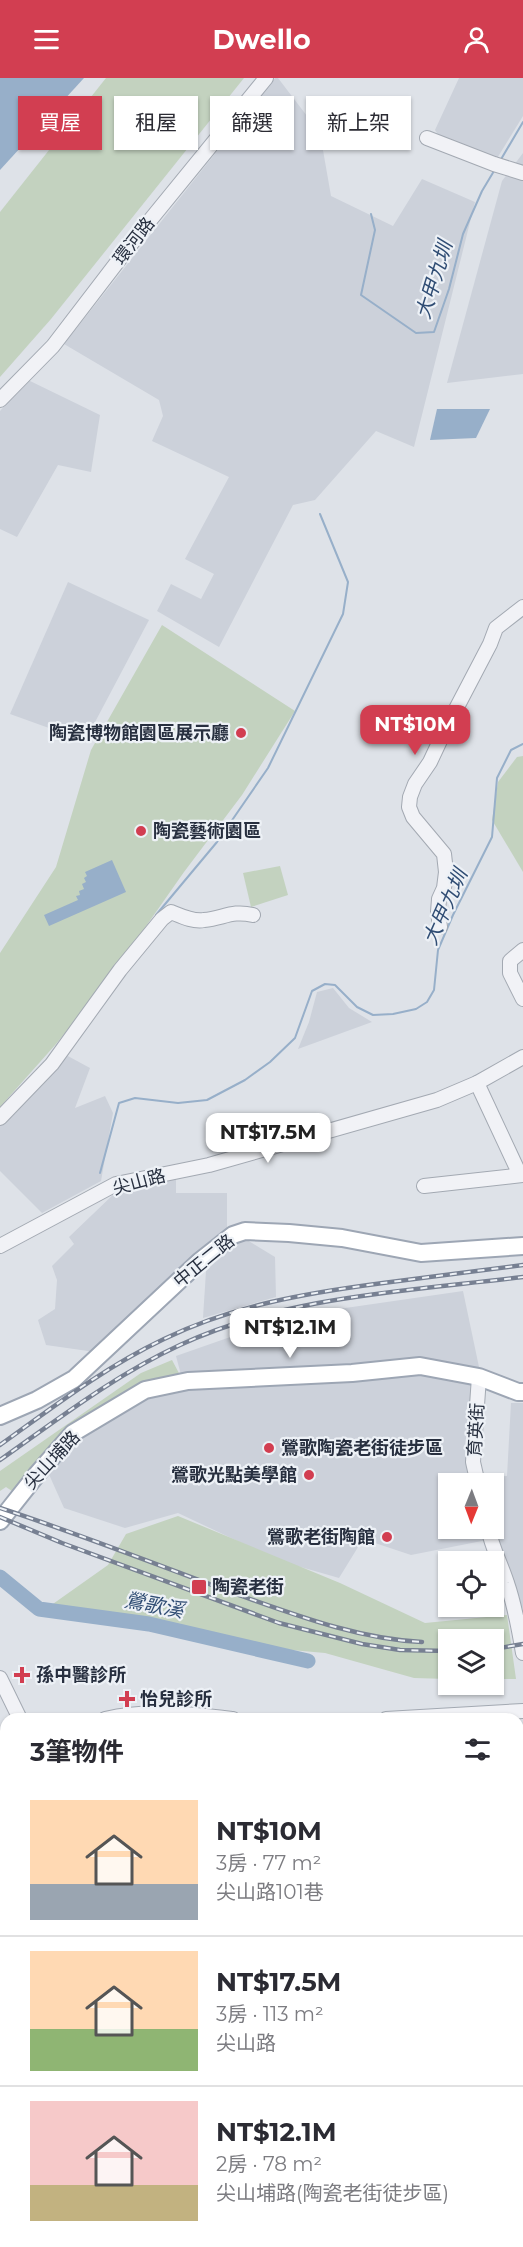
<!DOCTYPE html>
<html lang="zh-TW">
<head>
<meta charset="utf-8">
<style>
	:root { --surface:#fff; --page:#f2f2f3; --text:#2b2b33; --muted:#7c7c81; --line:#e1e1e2; --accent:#d23e51 }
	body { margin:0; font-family:Montserrat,"Noto Sans TC",sans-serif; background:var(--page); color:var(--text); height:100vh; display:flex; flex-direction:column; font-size:22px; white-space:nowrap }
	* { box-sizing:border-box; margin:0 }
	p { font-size:20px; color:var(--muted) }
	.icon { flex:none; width:33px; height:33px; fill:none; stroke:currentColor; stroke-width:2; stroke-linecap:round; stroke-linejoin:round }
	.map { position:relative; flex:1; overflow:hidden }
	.sheet { position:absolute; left:0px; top:1635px; width:524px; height:534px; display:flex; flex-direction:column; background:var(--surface); border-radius:18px 18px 0 0; box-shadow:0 2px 4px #0004 }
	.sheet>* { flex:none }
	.top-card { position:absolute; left:18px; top:18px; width:488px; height:54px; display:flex; gap:12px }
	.needle { width:39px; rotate:181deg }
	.tools { position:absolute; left:438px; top:1395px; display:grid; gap:12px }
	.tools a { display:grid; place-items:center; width:66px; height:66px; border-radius:0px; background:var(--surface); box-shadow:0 2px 4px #0004; font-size:30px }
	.price { position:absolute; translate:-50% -51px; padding:0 14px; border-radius:12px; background:#fff; color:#222; font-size:20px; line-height:39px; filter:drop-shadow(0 2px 3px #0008) }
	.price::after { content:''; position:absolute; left:50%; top:36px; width:18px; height:14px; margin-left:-9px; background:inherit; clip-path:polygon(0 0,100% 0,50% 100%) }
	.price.current { background:var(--accent); color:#fff }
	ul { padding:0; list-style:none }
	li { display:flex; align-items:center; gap:18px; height:150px; padding:0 30px }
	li+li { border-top:2px solid var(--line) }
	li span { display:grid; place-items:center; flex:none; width:168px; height:120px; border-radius:0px; color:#555 }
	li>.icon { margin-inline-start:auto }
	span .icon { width:72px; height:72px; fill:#fffc; stroke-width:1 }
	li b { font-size:26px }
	h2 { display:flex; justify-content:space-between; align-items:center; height:72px; padding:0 30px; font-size:26px }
	.tag { padding:0 21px; border-radius:0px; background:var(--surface); box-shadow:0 2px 4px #0004; font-size:21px; line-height:54px }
	.tag.current { background:var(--accent); color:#fff }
	header { display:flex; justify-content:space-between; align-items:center; height:78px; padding:0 30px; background:var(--accent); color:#fff; font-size:27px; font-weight:700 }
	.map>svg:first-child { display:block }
</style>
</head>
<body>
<header><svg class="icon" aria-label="menu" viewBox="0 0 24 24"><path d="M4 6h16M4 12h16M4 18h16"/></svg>Dwello<svg class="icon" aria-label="person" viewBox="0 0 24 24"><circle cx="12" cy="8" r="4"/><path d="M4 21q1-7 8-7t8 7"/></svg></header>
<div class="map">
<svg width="523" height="2169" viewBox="0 0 523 2169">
	<rect width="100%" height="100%" fill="#dee2e8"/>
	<g fill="#ccd1da">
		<polygon points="275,0 278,0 320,55 331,118 393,148 422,101 475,124 414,369 376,353 315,422 293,427 219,569 157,533 171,506 201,521 214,496 185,481 229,399 152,363 163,338 159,322 64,266"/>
		<polygon points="459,0 523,0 523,38 496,82 440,60 435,52"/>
		<polygon points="523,75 523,296 447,305 502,103"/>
		<polygon points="28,302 100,337 91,394 58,387 17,459 0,451 0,333"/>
		<polygon points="68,504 149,542 85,663 10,636"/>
		<polygon points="333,910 349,930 372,944 298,971 309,944 317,914"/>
		<polygon points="66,977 90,990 75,1030 105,1018 113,1035 101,1103 42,1135 0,1093 0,1046"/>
		<polygon points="176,1100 176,1115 227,1115 227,1151 95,1274 46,1267 38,1242 55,1231 57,1202 52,1188 74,1166 69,1159 117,1113"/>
		<polygon points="239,1161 247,1162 275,1179 276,1219 203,1240 206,1193"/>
		<polygon points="463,1213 479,1289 470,1384 474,1405 448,1406 448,1450 484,1451 487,1462 411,1477 363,1461 339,1500 280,1483 178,1435 125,1450 64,1430 47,1392 79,1356 147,1317 184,1308 176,1278 290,1238"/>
		<polygon points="511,1325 523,1325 523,1531 515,1517 494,1450 494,1406 482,1405 480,1399 507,1398"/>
		<polygon points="274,2163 410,2163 425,2169 276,2169"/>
	</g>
	<g fill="#c3d2bf">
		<polygon points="106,0 244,0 51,241 0,299 0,134"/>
		<polygon points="162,547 295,633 242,717 184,794 109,901 56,966 0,1029 0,875 56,789 91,672"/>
		<polygon points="523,678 523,794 492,742 498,704 517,679"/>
		<polygon points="280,788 288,817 251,829 243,795"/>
		<polygon points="172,1282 181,1299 100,1335 15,1415 6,1409 0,1413 0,1393 141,1295"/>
		<polygon points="178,1438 340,1505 425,1545 507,1537 516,1601 494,1601 494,1562 448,1562 448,1601 414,1600 325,1575 280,1571 134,1539 50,1528 108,1487 126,1456"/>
	</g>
	<g fill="#97afc9">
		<polygon points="0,0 84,0 0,92"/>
		<polygon points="437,331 490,331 476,360 430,362"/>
		<polygon points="112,782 126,814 49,848 44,837 78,822 76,818 80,817 79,813 84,811 82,806 86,804 84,800 87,798 85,794"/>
	</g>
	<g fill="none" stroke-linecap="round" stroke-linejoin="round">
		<g stroke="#97afc9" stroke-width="2">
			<polyline points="500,83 523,44"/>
			<polyline points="371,136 375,152 361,217 416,255 434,254 449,211 463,156 482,113 494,93"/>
			<polyline points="156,837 217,764 268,690 343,536 348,504 320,436"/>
			<polyline points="100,1095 119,1025 135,1020 178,1025 207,1022 245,1002 270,984 295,960 312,913 325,906 335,907 357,929 373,937 393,936 416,931 427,924 434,912 438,872 453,837 492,759 497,700 511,672 523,666"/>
		</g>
		<polyline stroke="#97afc9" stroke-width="15" points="0,1499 39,1531 149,1546 308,1583"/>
		<g stroke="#a3a9b2" stroke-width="16">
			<g id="minor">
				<polyline points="427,60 494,86 523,95"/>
				<polyline points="0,322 53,268 138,157 266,0"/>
				<polyline points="440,849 438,834 439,821 444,810 446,794 444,776 413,739 409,729 410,719 415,706 430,684 445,652 490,566 496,550 523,529"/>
				<polyline points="523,872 510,883 510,895 523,921"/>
				<polyline points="477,1005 520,1097"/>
				<path d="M0,1040L52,986L120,892L162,841L171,834C181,838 193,844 204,842C224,840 232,832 253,837"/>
				<polyline points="424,1108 523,1097"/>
				<polyline points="0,1168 116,1106 209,1087 437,1022 477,1005 523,979"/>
				<polyline points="478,1406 473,1384 479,1299"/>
				<path d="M488,1450C492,1470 501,1486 507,1505C515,1528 519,1551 523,1575"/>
				<polyline points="0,1600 20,1641"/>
				<path d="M105,1641C148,1631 189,1636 233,1641"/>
				<polyline points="386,1641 523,1633"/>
				<polyline points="0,1681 6,1678"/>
				<polyline points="518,1725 523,1725"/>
				<polyline points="518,1808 523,1808"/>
				<polyline points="0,1828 6,1842"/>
				<polyline points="518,1890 523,1890"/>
				<polyline points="0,1902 6,1898"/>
				<polyline points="518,1981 523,1981"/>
				<polyline points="0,2053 6,2051"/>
				<polyline points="0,2135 6,2135"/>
				<polyline points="518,2138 523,2138"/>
				<polyline points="518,2149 523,2149"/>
				<polyline points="117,2163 118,2169"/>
				<polyline points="150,2163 152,2169"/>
				<polyline points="5,2169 6,2152"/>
			</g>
		</g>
		<g stroke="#9da6b4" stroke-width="20">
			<g id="major">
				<polyline points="0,1338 37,1322 74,1301 200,1183 233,1157 245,1153 289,1155 342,1160 421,1175 523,1168"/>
				<polyline points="0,1443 38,1395 73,1355 145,1312 188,1303 352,1295 420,1288 479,1299 518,1314 523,1314"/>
			</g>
		</g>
		<use href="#minor" stroke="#f1f2f6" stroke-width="14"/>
		<use href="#major" stroke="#fff" stroke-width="16"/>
		<g stroke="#778092" stroke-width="4.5">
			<g id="rail">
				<path d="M0,1367C53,1329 105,1289 164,1261C234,1227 307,1215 383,1205C430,1199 476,1193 523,1187"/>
				<path d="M0,1382C58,1341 115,1297 180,1267C285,1218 409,1213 523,1199"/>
				<path d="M0,1430C79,1456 158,1487 236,1516C296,1537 358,1561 422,1564"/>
				<polyline points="0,1439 62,1465 279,1545 362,1566 400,1572 448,1573"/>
				<polyline points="494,1571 523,1566"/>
			</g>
		</g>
		<use href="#rail" stroke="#edf1f6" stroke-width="2" stroke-dasharray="7" stroke-linecap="butt"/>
	</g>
	<g fill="#d23e51" stroke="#edf1f6" stroke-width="2">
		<circle cx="241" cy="655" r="6"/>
		<circle cx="141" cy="753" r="6"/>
		<circle cx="269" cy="1370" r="6"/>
		<circle cx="309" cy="1397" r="6"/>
		<circle cx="387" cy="1459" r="6"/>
		<rect x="191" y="1501" width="16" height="16" rx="3"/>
		<path d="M19 1588h6v6h6v6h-6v6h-6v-6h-6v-6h6z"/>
		<path d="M124 1612h6v6h6v6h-6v6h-6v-6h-6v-6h6z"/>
	</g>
	<g text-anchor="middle" stroke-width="4.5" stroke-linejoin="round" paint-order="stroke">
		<g font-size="18" fill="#272f3f" stroke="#edf1f6">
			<text transform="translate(134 163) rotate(-52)" y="6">環河路</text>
			<text transform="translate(139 1104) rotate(-15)" y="6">尖山路</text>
			<text transform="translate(204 1183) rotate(-39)" y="6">中正二路</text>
			<text transform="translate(476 1352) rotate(-87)" y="6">育英街</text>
			<text transform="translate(52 1382) rotate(-47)" y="6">尖山埔路</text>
		</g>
		<g font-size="18" font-weight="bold" fill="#272f3f" stroke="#edf1f6" text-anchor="start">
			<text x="229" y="661" text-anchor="end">陶瓷博物館園區展示廳</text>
			<text x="153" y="759">陶瓷藝術園區</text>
			<text x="281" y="1376">鶯歌陶瓷老街徒步區</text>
			<text x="297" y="1403" text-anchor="end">鶯歌光點美學館</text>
			<text x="375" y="1465" text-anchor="end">鶯歌老街陶館</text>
			<text x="212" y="1515">陶瓷老街</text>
			<text x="36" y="1603">孫中醫診所</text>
			<text x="140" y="1627">怡兒診所</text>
		</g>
		<g font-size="20" font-style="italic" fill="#304d74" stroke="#edf1f6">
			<text transform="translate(434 202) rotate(-73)" y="7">大甲九圳</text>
			<text transform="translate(445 829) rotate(-66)" y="7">大甲九圳</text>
			<text transform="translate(154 1527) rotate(11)" y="7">鶯歌溪</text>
		</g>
	</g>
</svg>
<div class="tools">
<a><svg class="needle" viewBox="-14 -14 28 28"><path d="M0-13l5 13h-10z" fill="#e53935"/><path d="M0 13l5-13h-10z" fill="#7c7c81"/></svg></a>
<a><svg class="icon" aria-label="locate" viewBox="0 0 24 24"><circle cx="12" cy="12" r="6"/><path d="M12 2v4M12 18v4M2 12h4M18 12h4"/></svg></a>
<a><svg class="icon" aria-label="layers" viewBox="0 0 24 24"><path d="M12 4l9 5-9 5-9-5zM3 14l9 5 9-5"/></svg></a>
</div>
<b class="price current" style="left:415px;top:678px">NT$10M</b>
<b class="price" style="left:268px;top:1086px">NT$17.5M</b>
<b class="price" style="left:290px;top:1281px">NT$12.1M</b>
<div class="top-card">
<a class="tag current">買屋</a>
<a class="tag">租屋</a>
<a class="tag">篩選</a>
<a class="tag">新上架</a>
</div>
<section class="sheet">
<h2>3筆物件<svg class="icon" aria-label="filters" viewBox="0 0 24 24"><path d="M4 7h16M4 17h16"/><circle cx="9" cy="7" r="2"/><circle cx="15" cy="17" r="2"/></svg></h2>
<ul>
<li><span style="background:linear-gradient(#ffd9b3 70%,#9aa5b1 0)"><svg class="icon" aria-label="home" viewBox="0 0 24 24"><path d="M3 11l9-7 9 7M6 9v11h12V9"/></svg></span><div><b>NT$10M</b><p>3房 · 77 m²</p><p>尖山路101巷</p></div></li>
<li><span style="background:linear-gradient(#ffd9b3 65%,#8fb573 0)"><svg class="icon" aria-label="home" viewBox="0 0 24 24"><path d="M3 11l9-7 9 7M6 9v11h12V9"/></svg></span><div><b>NT$17.5M</b><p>3房 · 113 m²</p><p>尖山路</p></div></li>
<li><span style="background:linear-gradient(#f6c9c9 70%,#c2b280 0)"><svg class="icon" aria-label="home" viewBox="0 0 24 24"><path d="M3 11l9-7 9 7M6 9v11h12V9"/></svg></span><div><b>NT$12.1M</b><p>2房 · 78 m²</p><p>尖山埔路(陶瓷老街徒步區)</p></div></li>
</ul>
</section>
</div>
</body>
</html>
